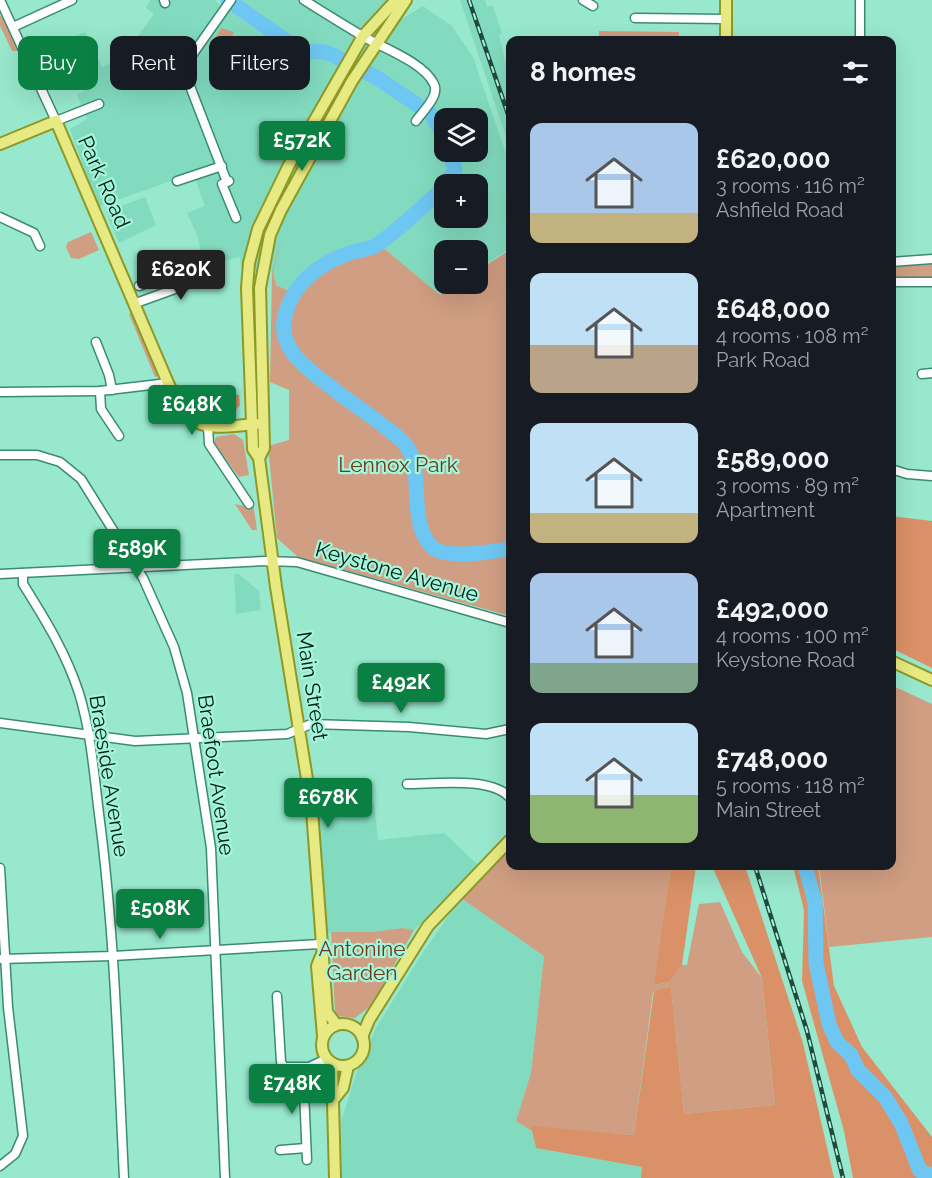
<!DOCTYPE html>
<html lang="en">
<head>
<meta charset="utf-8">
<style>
	:root { --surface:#171b24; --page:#242831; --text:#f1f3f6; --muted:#9ea1a6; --accent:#0b8043 }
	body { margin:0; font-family:Raleway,sans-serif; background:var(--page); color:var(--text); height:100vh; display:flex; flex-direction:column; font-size:22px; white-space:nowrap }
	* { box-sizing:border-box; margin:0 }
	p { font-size:20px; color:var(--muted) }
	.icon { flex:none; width:33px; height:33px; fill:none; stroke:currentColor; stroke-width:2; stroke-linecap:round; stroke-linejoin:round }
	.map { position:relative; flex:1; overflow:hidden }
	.sheet { position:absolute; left:506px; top:36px; width:390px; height:834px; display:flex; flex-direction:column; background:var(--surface); border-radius:12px; box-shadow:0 6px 24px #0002 }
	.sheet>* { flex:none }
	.banner { position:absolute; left:18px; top:36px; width:398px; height:54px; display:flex; gap:12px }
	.tools { position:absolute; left:434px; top:108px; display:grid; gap:12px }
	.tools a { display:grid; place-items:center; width:54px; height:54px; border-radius:12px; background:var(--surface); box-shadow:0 6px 24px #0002; font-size:30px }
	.price { position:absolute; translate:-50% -51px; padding:0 14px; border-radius:6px; background:var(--accent); color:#fff; font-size:20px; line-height:39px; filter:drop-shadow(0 2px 3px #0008) }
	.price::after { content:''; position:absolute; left:50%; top:36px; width:18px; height:14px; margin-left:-9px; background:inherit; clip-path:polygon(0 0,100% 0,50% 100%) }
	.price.current { background:#222; color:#fff }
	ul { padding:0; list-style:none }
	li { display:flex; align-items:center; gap:18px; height:150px; padding:0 24px }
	li span { display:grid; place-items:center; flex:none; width:168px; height:120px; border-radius:12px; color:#555 }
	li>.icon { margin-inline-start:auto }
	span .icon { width:72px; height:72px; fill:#fffc; stroke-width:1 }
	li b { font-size:26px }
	h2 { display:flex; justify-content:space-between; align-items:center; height:72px; padding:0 24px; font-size:26px }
	.chip { padding:0 21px; border-radius:12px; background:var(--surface); box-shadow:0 6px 24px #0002; font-size:21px; line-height:54px }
	.chip.current { background:var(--accent); color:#fff }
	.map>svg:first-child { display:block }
</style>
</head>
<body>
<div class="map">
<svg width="932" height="1178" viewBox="0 0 932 1178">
	<rect width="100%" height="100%" fill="#98e8cd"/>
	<g fill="#82dbbf" fill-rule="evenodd">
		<path d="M150,0H215L220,5L223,0H396L380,32L423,6L452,26L473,57L510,166V248L477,270V250H444V284H457L440,295L381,246L315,263L291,292L276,285L273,272L241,267L240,257L204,265L197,235L187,213L205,206L193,173L98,207L70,129L87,119L77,94L84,91L62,42L85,32L102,67L142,48L137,37L154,14L146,8ZM444,118H477V152H444ZM444,184H477V218H444Z"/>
		<polygon points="460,0 485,0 487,7 492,5 494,9 502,33 499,35 510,81 510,148"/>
		<polygon points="145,197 156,225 119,243 106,212"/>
		<polygon points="234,574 239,574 259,591 261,610 236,614"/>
		<polygon points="374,803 378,840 444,833 478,865 414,930 403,928 371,932 315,933 305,812"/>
		<polygon points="461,898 544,955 531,1073 516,1121 532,1131 536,1148 642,1167 641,1178 342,1178 341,1122 357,1071 376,1028 420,957"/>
	</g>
	<g fill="#d09e82">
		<polygon points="0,16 3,17 18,51 12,51 0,26"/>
		<polygon points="221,28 234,32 231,39 234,48 228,49 226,45 220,45 216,37"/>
		<polygon points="599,31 679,32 679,40 599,40"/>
		<polygon points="91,232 99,250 79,259 71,258 66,247 68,242"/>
		<polygon points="283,237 273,272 276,285 291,292 315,263 381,246 440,295 458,284 477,284 477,271 510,250 510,616 298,557 277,538 268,446 289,440 289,390 270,382 272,272"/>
		<polygon points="932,263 932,277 891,279 891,267"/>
		<polygon points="134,312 158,376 155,377 129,314"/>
		<polygon points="234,434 243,440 249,475 239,477 214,443 216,437"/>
		<polygon points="252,502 253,503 257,530 252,530 235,504 244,506"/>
		<polygon points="891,685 932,704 932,937 829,947 819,866 891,866"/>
		<polygon points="510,849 510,866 671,866 655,985 670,982 682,965 687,965 699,904 720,902 742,952 762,978 775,1105 684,1114 671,988 653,992 634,1135 532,1127 532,1131 516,1121 531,1073 544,956 461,898"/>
		<polygon points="403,928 414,930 377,995 368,1008 355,1018 338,1016 335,1011 331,932 371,932"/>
	</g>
	<g fill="#da9167">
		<path d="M184,395H239L240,405L233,413C208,414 199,418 184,395Z"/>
		<polygon points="891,516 932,521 932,668 891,648"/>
		<polygon points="671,866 696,866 682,965 670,982 654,985"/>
		<polygon points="712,866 745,866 803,1043 834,1178 641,1178 642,1167 536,1148 531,1126 634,1135 654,991 671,987 684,1114 775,1105 762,978"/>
		<polygon points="793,866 818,866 834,986 862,1047 932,1137 932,1178 853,1178 844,1131 802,981 804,910"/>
	</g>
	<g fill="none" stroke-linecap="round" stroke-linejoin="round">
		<g stroke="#6ec7f2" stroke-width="15">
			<polyline points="228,0 292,45 304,51 326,52 335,56 379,79 432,115 444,137"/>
			<polyline points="446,184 455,170 450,152"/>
			<path d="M444,187C425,205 397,232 375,246C369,249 360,250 353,252C324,261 297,279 287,309C272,349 310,370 336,391C357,407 381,422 401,440C428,463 405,517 431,546C444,560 492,552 510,549"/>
			<polyline points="805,866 815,902 816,963 829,1024 837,1042 851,1055 858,1070 885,1097 901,1123 920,1171 932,1176"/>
		</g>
		<g stroke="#3b8b74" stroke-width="11">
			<g id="minor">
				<polyline points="0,0 56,121 99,104"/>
				<polyline points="164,0 165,3"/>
				<path d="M304,0C324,13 344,25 364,37C384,48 424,63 434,84C440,96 422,112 416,121"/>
				<polyline points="583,0 593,6"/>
				<polyline points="860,0 860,40"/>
				<polyline points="635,18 726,19"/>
				<polyline points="13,27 72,0"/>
				<polyline points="145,58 157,79"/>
				<polyline points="183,68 227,182"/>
				<polyline points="152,81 183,68 231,0"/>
				<polyline points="177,181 222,166"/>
				<polyline points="229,181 222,184 236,218"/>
				<polyline points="0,217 34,233 40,246"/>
				<polyline points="891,262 932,259"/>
				<polyline points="891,282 932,282"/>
				<polyline points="139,286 164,277 204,267"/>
				<polyline points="136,303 186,285 182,272"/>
				<polyline points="96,342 109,375 112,390"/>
				<polyline points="922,374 932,373"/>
				<polyline points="100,391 101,409 119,436"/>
				<polyline points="0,392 100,391 168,383"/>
				<polyline points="208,427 209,444 249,504"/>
				<polyline points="0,455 37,455 60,462 81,479 143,578 174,647 187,693 211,848 225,1178"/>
				<polyline points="891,469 907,474 932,476"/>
				<path d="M23,573V584C45,619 66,653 79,693C91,732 94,774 99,814C115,935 118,1057 124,1178"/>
				<polyline points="0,574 265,561 297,562 510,623"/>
				<polyline points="0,723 135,741 287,734 311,724 409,727 486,734 510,729"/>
				<path d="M407,784C434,784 492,776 510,798"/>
				<polyline points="0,868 8,1007 23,1136 15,1154 0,1166"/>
				<polyline points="0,959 113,956 320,944"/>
				<polyline points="277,996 281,1062 284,1067 309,1067 326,1059"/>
				<polyline points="303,1068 307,1160"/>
				<polyline points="280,1150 306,1148"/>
			</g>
		</g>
		<g stroke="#8c9926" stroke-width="14">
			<g id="major">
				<polyline points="726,40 726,0"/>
				<path d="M0,144L56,121L168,383C192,435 206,428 256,424"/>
				<polyline points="259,458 264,448 260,288 270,235 281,210 352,81 406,0"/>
				<polyline points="891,661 932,680"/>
				<polyline points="321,956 317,966 323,1036"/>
				<circle cx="343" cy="1045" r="21"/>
				<polyline points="336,1024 327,1012 312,810 276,587 259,458 253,449 247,288 249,263 258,229 289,165 363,36 396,0"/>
				<polyline points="362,1037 369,1020 428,926 510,840"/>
				<polyline points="332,1064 335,1178"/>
				<polyline points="335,1098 343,1088 348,1066"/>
			</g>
		</g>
		<use href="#minor" stroke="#fff" stroke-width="8"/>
		<use href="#major" stroke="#e7e982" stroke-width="10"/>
		<g stroke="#204a3d" stroke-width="4.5">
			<g id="rail">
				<polyline points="469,0 510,120"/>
				<polyline points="755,866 807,1031 843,1178"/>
			</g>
		</g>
		<use href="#rail" stroke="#a5f5da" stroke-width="2" stroke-dasharray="7" stroke-linecap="butt"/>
	</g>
	<g text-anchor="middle" stroke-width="4.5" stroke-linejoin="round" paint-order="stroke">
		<g font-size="21" fill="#001f16" stroke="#a5f5da">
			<text transform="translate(104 182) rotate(66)" y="7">Park Road</text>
			<text transform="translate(397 572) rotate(16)" y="7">Keystone Avenue</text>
			<text transform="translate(312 686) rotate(81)" y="7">Main Street</text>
			<text transform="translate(216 775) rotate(82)" y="7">Braefoot Avenue</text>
			<text transform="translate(109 776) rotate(81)" y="7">Braeside Avenue</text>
		</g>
		<g font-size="21" fill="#69391a" stroke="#a5f5da">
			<text x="398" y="472">Lennox Park</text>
			<text x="362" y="956">Antonine<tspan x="362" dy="24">Garden</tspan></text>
		</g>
	</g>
</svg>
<div class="tools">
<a><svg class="icon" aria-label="layers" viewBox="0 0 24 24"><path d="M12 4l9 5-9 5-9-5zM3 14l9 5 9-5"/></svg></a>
<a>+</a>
<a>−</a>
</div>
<b class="price" style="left:302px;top:172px">£572K</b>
<b class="price current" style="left:181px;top:301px">£620K</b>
<b class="price" style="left:192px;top:436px">£648K</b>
<b class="price" style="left:137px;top:580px">£589K</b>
<b class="price" style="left:401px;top:714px">£492K</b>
<b class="price" style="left:328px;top:829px">£678K</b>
<b class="price" style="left:160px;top:940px">£508K</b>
<b class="price" style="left:292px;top:1115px">£748K</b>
<div class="banner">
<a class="chip current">Buy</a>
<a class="chip">Rent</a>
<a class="chip">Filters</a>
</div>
<section class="sheet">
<h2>8 homes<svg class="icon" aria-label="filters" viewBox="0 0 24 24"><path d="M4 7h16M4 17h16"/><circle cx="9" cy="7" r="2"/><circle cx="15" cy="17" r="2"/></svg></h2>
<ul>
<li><span style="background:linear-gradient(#a9c7e8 75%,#c2b280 0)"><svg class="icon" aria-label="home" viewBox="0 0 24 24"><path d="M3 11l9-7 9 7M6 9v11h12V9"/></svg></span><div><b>£620,000</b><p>3 rooms · 116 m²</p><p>Ashfield Road</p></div></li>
<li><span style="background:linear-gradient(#bfe0f5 60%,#b9a48a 0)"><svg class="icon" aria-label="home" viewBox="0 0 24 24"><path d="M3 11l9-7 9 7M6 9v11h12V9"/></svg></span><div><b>£648,000</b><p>4 rooms · 108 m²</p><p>Park Road</p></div></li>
<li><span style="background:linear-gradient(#bfe0f5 75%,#c2b280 0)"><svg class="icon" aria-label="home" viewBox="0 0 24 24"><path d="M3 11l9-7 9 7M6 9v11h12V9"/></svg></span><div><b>£589,000</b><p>3 rooms · 89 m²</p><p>Apartment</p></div></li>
<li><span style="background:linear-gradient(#a9c7e8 75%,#7fa58c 0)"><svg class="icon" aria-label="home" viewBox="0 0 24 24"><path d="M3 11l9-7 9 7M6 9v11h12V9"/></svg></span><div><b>£492,000</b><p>4 rooms · 100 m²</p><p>Keystone Road</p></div></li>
<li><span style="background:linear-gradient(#bfe0f5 60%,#8fb573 0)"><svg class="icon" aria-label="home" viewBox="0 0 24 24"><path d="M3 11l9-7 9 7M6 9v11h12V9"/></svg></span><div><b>£748,000</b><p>5 rooms · 118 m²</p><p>Main Street</p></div></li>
</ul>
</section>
</div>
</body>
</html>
